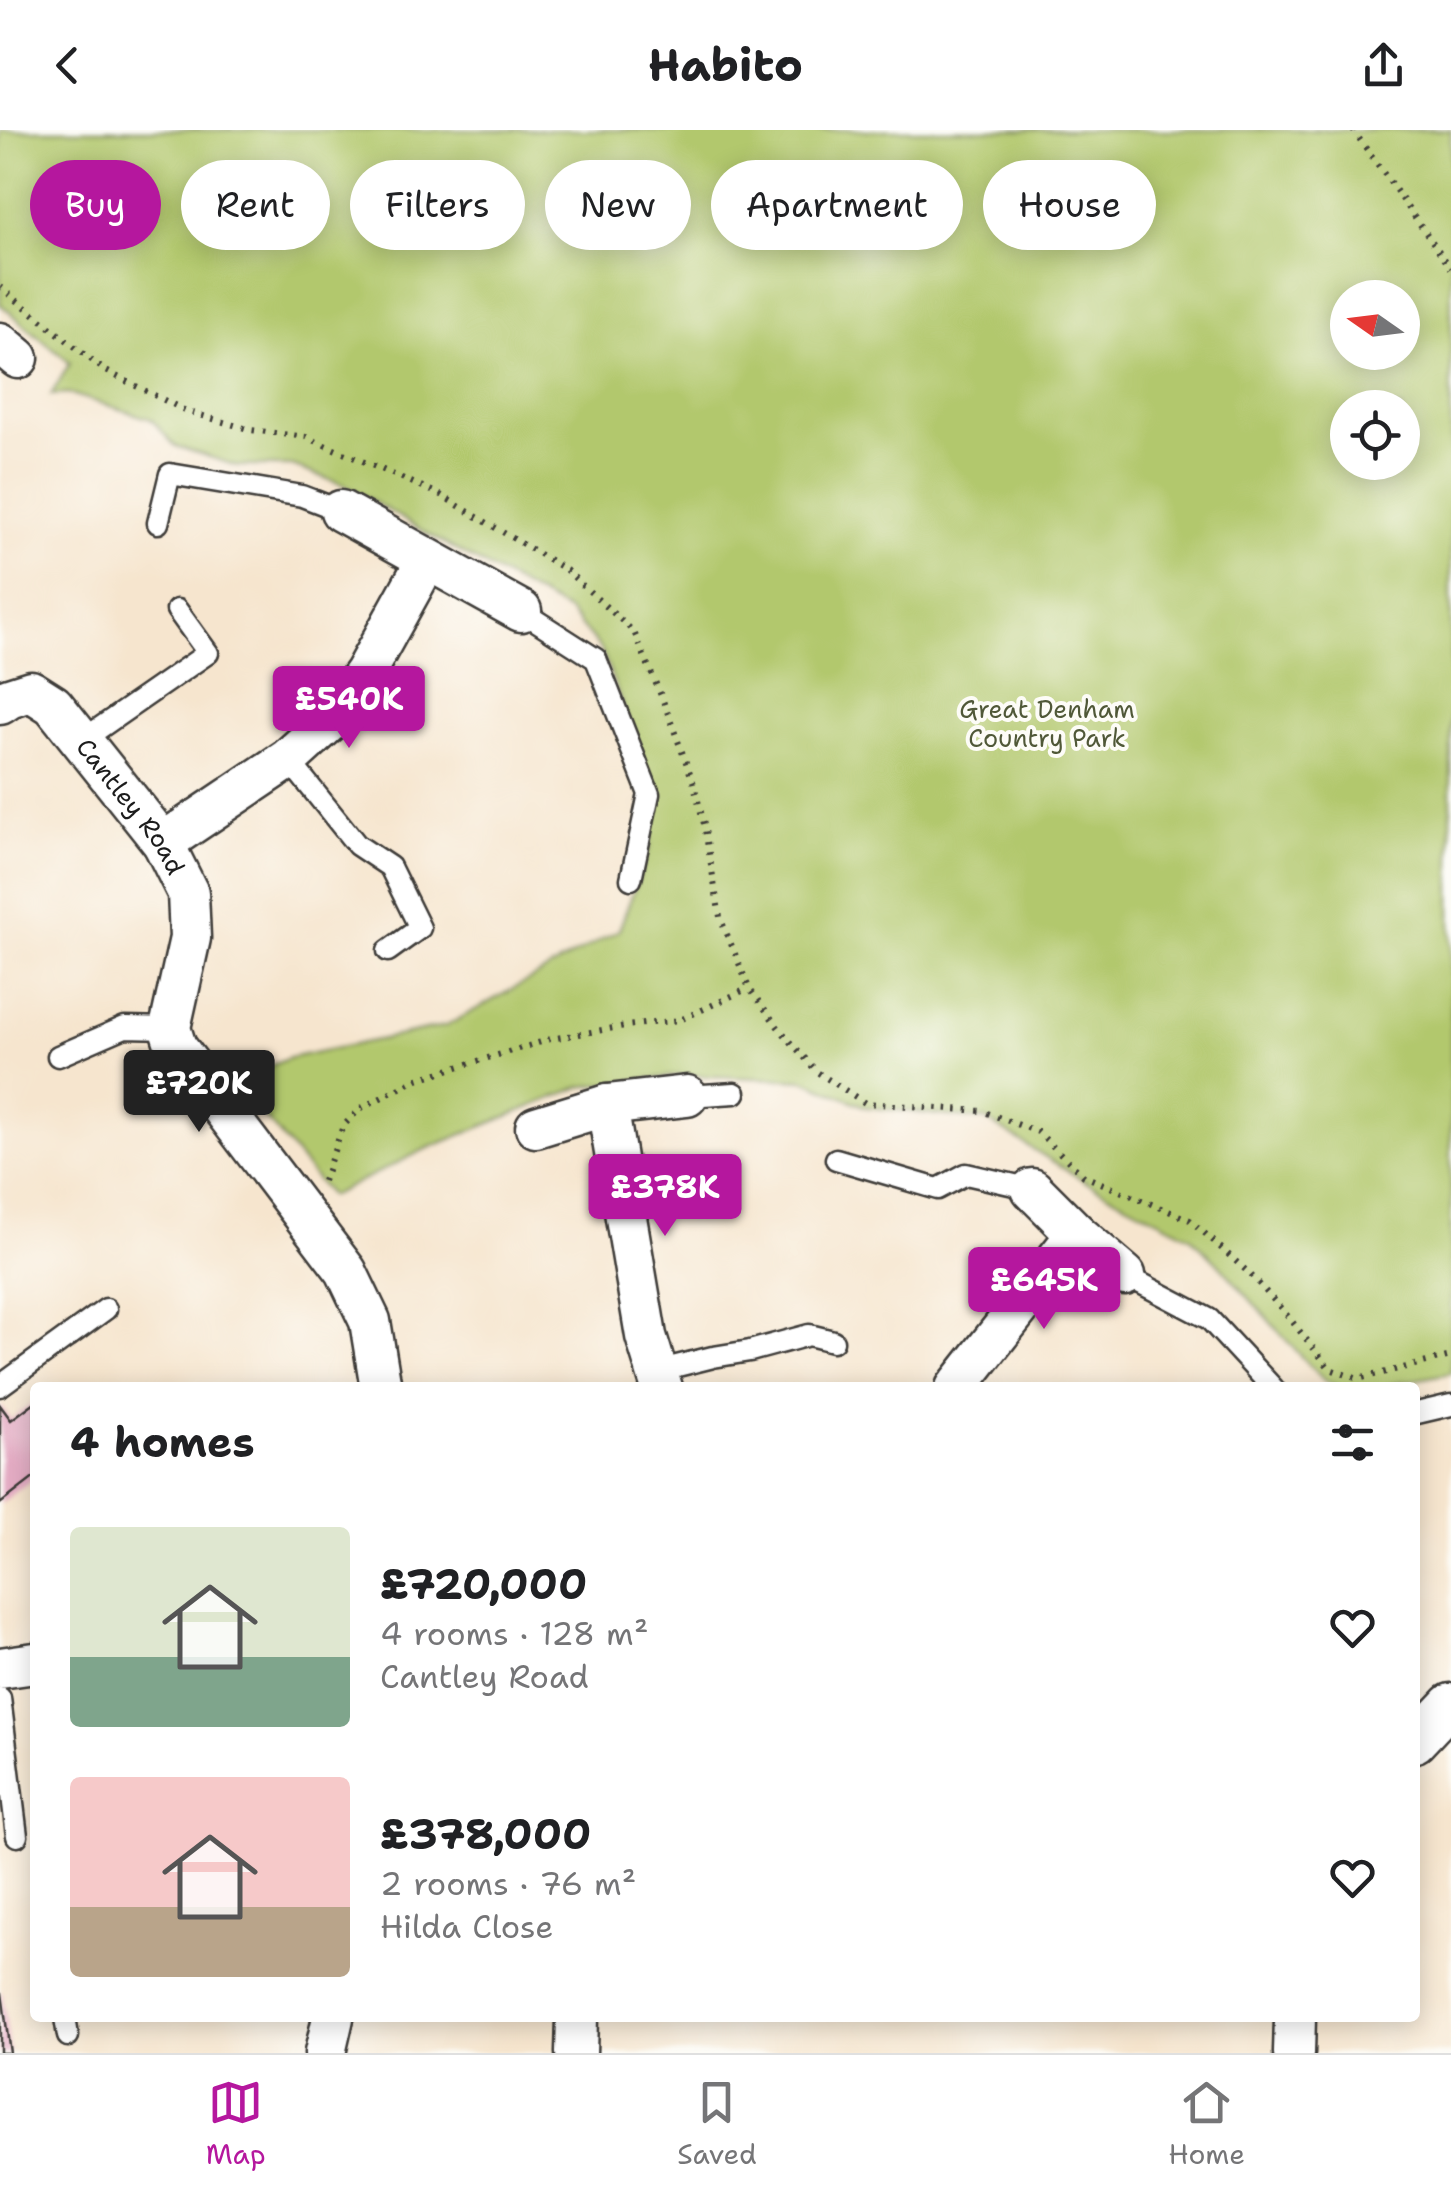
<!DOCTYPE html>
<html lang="en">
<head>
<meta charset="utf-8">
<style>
	:root { --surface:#fff; --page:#f6f6f6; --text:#202124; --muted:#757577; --line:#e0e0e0; --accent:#b5179e }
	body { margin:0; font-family:"Shantell Sans",sans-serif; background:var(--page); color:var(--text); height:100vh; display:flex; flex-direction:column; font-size:38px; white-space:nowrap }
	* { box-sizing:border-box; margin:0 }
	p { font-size:32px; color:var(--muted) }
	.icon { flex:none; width:55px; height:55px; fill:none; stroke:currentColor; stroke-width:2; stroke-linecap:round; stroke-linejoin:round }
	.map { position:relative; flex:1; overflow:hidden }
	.drawer { position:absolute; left:30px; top:1252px; width:1390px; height:640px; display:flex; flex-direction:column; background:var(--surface); border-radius:10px; box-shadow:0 5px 25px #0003 }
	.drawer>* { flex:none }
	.banner { position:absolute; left:30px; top:30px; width:1392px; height:90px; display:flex; gap:20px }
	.needle { width:65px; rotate:284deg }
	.buttons { position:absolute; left:1330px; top:150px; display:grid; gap:20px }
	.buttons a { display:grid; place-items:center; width:90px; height:90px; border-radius:50%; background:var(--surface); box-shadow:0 5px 25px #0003; font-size:50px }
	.price { position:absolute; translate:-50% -85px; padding:0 22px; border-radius:10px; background:var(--accent); color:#fff; font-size:32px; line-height:65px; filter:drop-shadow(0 2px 5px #0008) }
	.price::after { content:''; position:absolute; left:50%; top:60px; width:30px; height:22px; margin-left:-15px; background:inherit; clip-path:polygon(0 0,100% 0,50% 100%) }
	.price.selected { background:#222; color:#fff }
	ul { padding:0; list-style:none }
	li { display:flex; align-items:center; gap:30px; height:250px; padding:0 40px }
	li span { display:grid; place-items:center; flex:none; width:280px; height:200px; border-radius:10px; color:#555 }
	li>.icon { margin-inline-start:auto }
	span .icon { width:120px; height:120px; fill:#fffc; stroke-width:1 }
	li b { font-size:42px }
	h2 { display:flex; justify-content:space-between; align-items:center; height:120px; padding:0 40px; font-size:42px }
	.chip { padding:0 35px; border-radius:45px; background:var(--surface); box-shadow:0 5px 25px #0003; font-size:35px; line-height:90px }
	.chip.selected { background:var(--accent); color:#fff }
	header { display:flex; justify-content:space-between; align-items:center; height:130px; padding:0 40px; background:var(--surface); font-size:45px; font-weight:700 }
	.tab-bar { display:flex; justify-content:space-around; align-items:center; height:140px; border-top:2px solid var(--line); background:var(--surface); font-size:28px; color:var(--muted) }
	.tab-bar a { display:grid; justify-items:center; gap:5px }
	.tab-bar .selected { color:var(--accent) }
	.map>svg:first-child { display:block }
</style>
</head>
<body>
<header><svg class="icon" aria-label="back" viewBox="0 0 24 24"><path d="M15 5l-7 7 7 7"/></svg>Habito<svg class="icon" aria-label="share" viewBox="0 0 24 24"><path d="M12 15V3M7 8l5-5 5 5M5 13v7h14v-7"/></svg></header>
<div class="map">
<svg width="1451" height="1923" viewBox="0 0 1451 1923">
	<rect width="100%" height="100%" fill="#fdfcf7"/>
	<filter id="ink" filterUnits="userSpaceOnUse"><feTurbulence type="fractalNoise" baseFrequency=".01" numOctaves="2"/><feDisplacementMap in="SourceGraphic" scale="20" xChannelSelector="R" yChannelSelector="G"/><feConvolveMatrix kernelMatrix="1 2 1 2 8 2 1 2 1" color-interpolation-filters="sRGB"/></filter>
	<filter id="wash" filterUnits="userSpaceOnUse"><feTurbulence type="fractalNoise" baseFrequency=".0048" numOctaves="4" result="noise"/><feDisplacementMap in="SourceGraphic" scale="40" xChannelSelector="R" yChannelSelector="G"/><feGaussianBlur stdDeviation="2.25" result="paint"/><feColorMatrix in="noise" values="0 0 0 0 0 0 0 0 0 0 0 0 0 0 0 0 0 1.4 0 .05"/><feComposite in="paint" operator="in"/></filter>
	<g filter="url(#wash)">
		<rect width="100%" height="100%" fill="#f6e5ce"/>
		<path fill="#b2c86d" stroke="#677244" stroke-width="2.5" fill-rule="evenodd" d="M0,0H1451V1243L1376,1257H1340L1325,1251L1305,1231L1217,1132L1190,1106L1086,1052L986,990L866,977L804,950L680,945L580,957L426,1019L330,1066L235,951L289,928L446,896L619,800L650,717L655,664L602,521L569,482L436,409L347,356L292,336H237L175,316L151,289L71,264L51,265L70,233L0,174ZM1348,168H1402V222H1348ZM1348,278H1402V332H1348Z"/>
		<g id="blocks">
			<g fill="#e4acc4">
				<polygon points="35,1272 35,1347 0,1374 0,1275 11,1290"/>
				<polygon points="0,1863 2,1863 10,1923 0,1923"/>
			</g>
		</g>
	</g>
	<g filter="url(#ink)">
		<use href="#blocks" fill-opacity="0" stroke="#3d3a37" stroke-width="2.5"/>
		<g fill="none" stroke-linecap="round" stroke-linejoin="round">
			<g stroke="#3d3a37" stroke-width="25">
				<g id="service">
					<polyline points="158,393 170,344 302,366 341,381"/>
					<polyline points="521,481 596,529 649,664 631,749"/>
					<polyline points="81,611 208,523 177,480"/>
					<polyline points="288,629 357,715 390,737 420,798 388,821"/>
					<polyline points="58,926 125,897 170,898"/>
					<polyline points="687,966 735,963"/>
					<polyline points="836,1029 938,1059 966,1044 1032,1059"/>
					<polyline points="1125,1145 1209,1189 1273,1258"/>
					<polyline points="657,1241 713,1227 750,1221 809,1205 833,1211"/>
					<polyline points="0,1256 106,1179"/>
					<polyline points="1417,1283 1451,1275"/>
					<polyline points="0,1568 17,1706"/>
					<polyline points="65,1888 68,1906"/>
				</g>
			</g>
			<g stroke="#3d3a37" stroke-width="45">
				<g id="minor">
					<polyline points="0,213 18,228"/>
					<polyline points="341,381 521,481"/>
					<path id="s1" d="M0,574L9,568L31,561L53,575L163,713L188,763L190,808L170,898L176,917L346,1141L370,1191L381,1258"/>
					<polyline points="163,713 288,629 331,590 365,542 427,430"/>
					<polyline points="607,975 646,1206 662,1258"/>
					<polyline points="536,997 607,975 687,966"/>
					<polyline points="1032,1059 1077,1104 1125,1145"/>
					<polyline points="956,1258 1077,1104"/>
					<polyline points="0,1538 35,1533"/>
					<polyline points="1415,1612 1451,1574"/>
					<polyline points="325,1923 333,1888"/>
					<polyline points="576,1923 577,1888"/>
					<polyline points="1294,1923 1295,1888"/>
				</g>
			</g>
			<g stroke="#3d3a37" stroke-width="6" stroke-dasharray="2.5 8" stroke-linecap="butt">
				<polyline points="1353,0 1451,138"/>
				<polyline points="0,157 104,240 186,281 251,300 306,307 439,364 566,440 634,502 662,568 693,651 704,694 720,787 749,858 778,897 817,942 865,973 982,981 1038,1002 1084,1046 1190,1090 1250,1144 1287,1185 1330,1239 1358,1249 1451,1226"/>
				<polyline points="323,1051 343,996 361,978 418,949 551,909 625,896 680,890 749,858"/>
			</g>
			<use href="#service" stroke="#fff" stroke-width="20"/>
			<use href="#minor" stroke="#fff" stroke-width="40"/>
		</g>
	</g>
	<g text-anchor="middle" stroke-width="8" stroke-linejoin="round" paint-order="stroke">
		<g font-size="25" fill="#505838" stroke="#fdfcf7">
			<text x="1047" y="588">Great Denham<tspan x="1047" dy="29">Country Park</tspan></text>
		</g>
		<g font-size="25" fill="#1c1c1c" stroke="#fdfcf7">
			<text dy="9" stroke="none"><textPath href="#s1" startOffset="188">Cantley Road</textPath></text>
		</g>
	</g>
</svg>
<div class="buttons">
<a><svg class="needle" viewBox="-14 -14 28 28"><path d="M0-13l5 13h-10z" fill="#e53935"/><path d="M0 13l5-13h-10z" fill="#757577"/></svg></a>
<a><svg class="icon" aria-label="locate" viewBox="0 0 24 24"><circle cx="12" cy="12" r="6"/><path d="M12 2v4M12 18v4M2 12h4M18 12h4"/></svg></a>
</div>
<b class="price" style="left:349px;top:621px">£540K</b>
<b class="price selected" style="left:199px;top:1005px">£720K</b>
<b class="price" style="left:665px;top:1109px">£378K</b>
<b class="price" style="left:1044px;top:1202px">£645K</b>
<div class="banner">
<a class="chip selected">Buy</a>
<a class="chip">Rent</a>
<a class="chip">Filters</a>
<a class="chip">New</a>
<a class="chip">Apartment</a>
<a class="chip">House</a>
</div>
<section class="drawer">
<h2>4 homes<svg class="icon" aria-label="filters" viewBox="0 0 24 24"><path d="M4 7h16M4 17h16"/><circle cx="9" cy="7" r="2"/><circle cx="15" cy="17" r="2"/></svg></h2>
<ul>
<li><span style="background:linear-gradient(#dfe7d0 65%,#7fa58c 0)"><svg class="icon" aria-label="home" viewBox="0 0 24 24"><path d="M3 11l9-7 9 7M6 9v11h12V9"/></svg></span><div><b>£720,000</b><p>4 rooms · 128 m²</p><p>Cantley Road</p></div><svg class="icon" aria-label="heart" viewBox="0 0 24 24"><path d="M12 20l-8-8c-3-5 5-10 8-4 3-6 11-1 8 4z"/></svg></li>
<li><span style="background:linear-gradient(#f6c9c9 65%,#b9a48a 0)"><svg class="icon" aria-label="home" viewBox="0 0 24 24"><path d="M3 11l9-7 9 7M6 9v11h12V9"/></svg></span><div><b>£378,000</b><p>2 rooms · 76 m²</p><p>Hilda Close</p></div><svg class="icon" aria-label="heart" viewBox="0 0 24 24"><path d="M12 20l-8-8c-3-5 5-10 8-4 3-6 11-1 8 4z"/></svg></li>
</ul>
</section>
</div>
<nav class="tab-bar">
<a class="selected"><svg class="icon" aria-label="map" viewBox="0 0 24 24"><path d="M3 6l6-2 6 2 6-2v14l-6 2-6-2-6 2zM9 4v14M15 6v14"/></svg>Map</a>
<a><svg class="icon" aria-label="saved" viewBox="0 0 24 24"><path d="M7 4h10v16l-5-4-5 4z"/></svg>Saved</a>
<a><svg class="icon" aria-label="home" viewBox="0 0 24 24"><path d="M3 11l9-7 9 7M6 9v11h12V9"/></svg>Home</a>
</nav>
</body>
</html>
